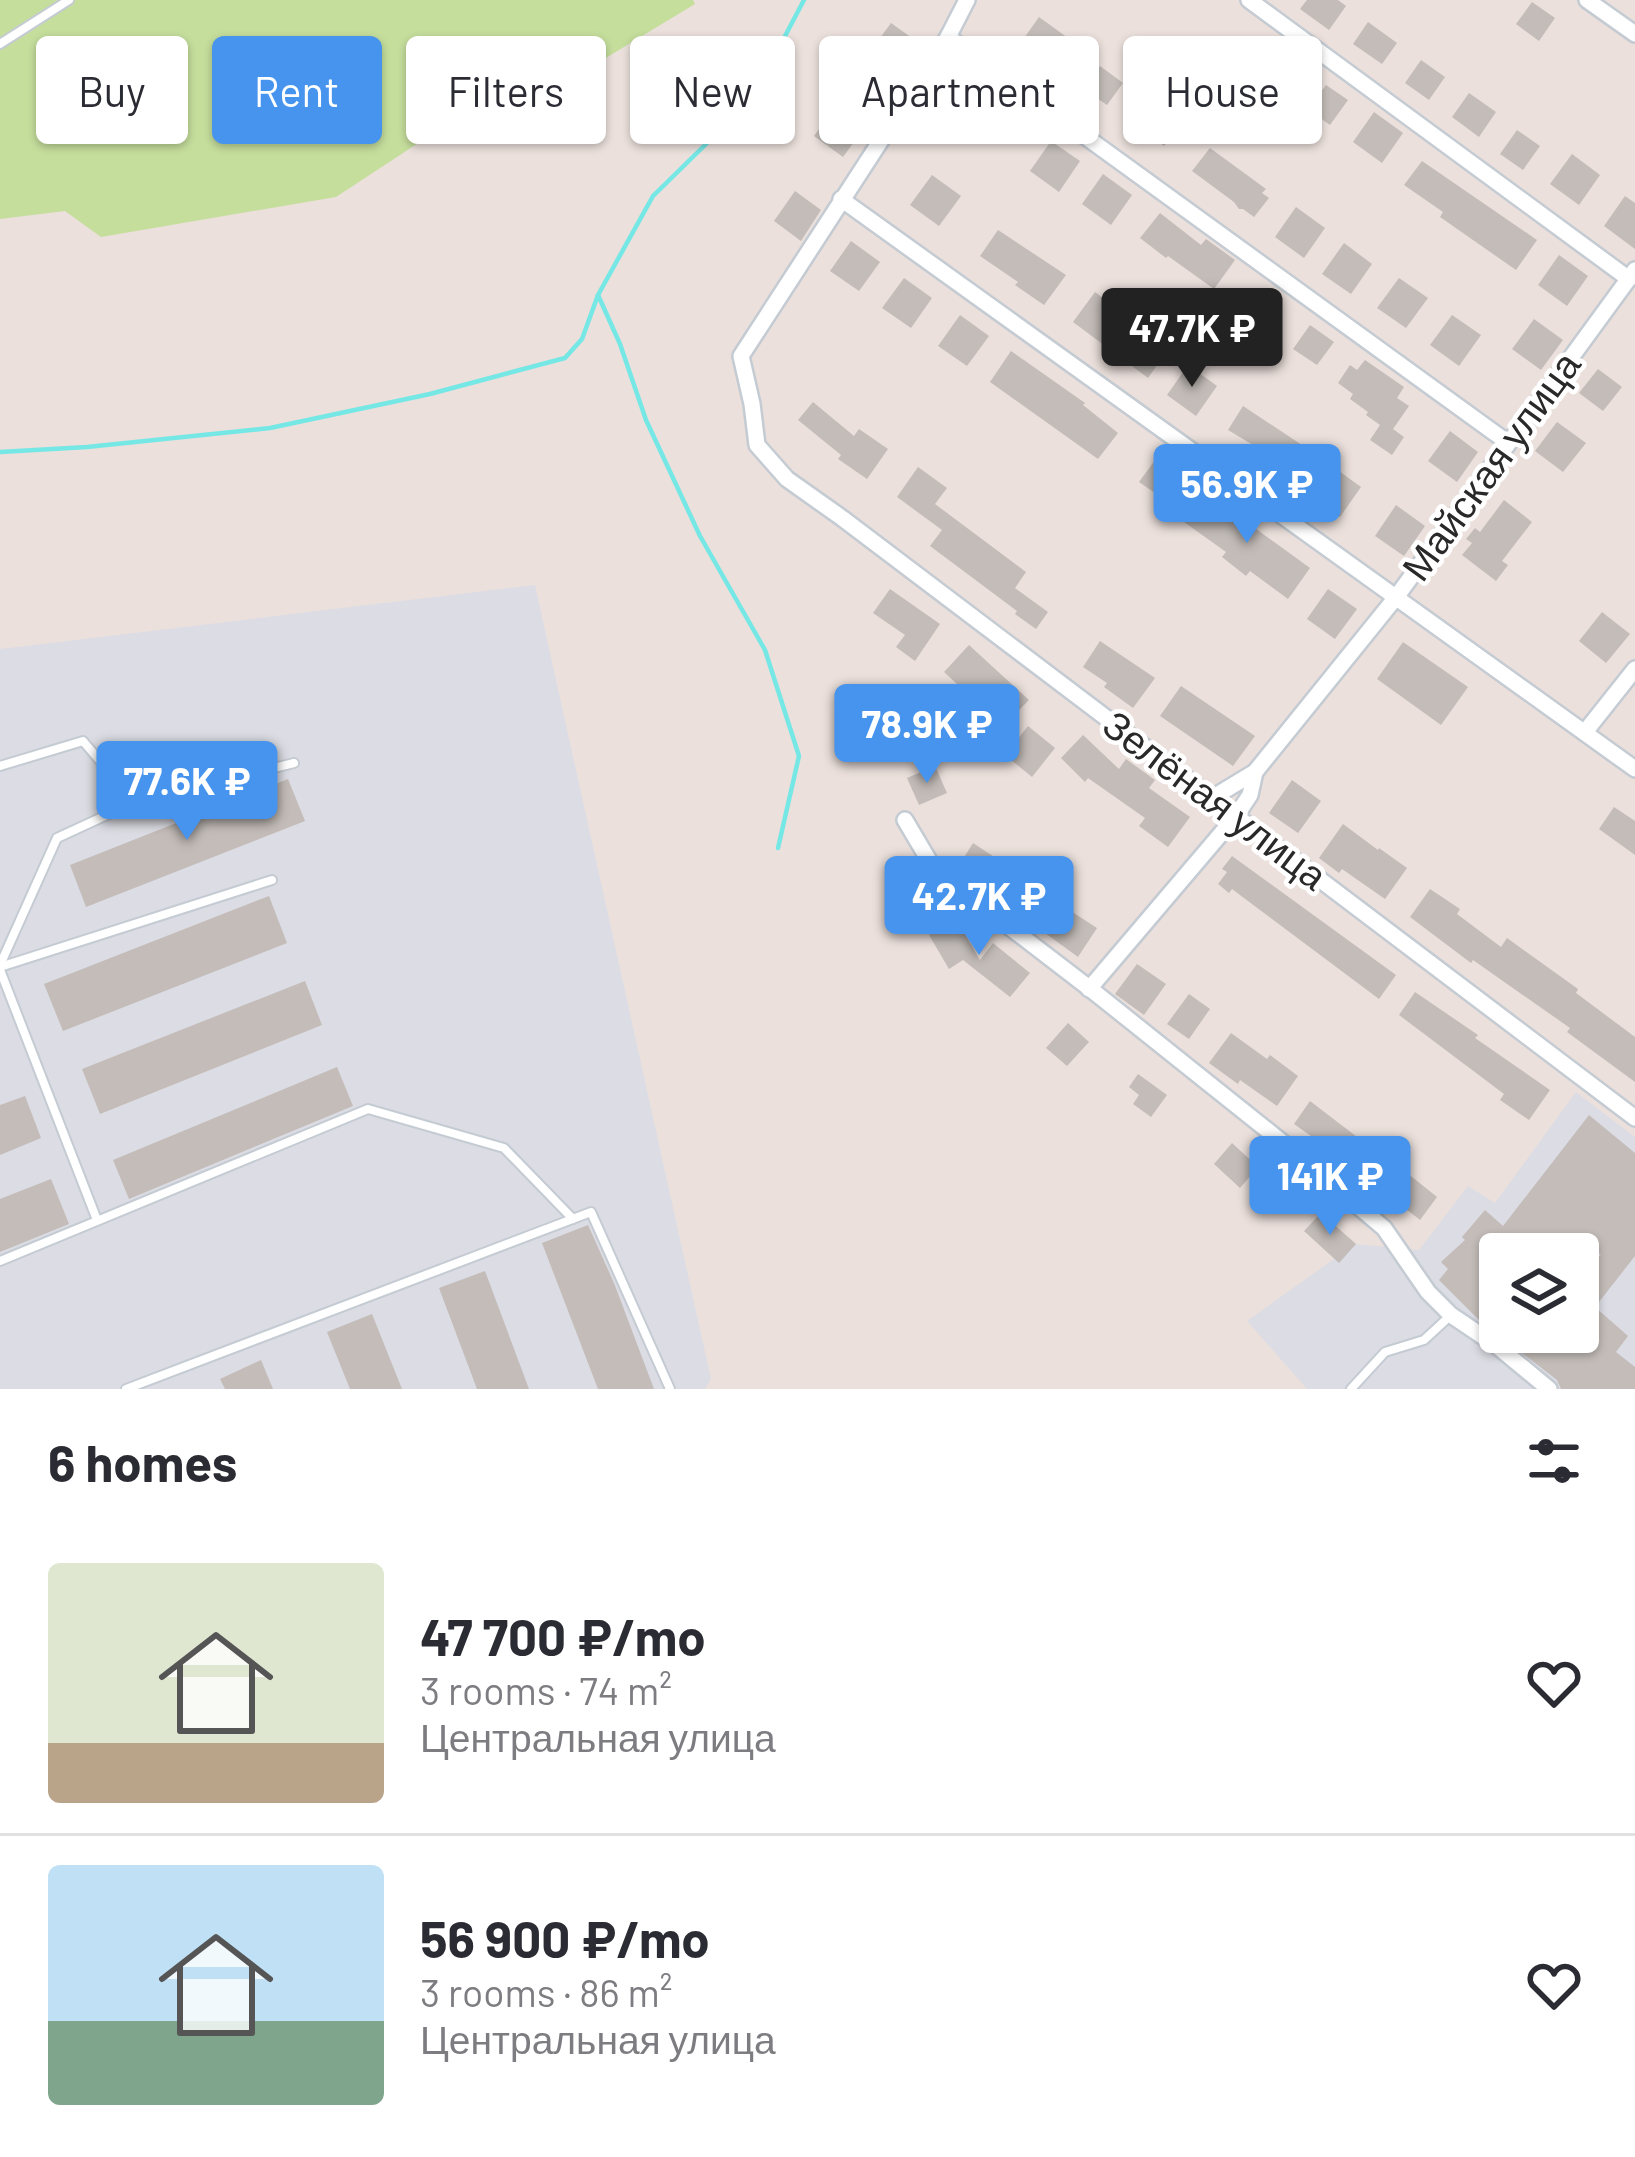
<!DOCTYPE html>
<html lang="en">
<head>
<meta charset="utf-8">
<style>
	:root { --surface:#fff; --page:#f2f2f3; --text:#2b2b33; --muted:#7c7c81; --line:#e1e1e2; --accent:#4694ee }
	body { margin:0; font-family:Barlow,sans-serif; background:var(--page); color:var(--text); height:100vh; display:flex; flex-direction:column; font-size:45px; white-space:nowrap }
	* { box-sizing:border-box; margin:0 }
	p { font-size:39px; color:var(--muted) }
	.icon { flex:none; width:66px; height:66px; fill:none; stroke:currentColor; stroke-width:2; stroke-linecap:round; stroke-linejoin:round }
	.map { position:relative; height:1389px; overflow:hidden }
	.sheet { display:flex; flex-direction:column; background:var(--surface); flex:1 }
	.sheet>* { flex:none }
	.banner { position:absolute; left:36px; top:36px; width:1563px; height:108px; display:flex; gap:24px }
	.controls { position:absolute; left:1479px; top:1233px; display:grid; gap:24px }
	.controls a { display:grid; place-items:center; width:120px; height:120px; border-radius:12px; background:var(--surface); box-shadow:0 3px 9px #0004; font-size:60px }
	.price { position:absolute; translate:-50% -102px; padding:0 27px; border-radius:12px; background:var(--accent); color:#fff; font-size:39px; line-height:78px; filter:drop-shadow(0 3px 6px #0008) }
	.price::after { content:''; position:absolute; left:50%; top:72px; width:36px; height:27px; margin-left:-18px; background:inherit; clip-path:polygon(0 0,100% 0,50% 100%) }
	.price.on { background:#222; color:#fff }
	ul { padding:0; list-style:none }
	li { display:flex; align-items:center; gap:36px; height:300px; padding:0 48px }
	li+li { border-top:3px solid var(--line) }
	li span { display:grid; place-items:center; flex:none; width:336px; height:240px; border-radius:12px; color:#555 }
	li>.icon { margin-inline-start:auto }
	span .icon { width:144px; height:144px; fill:#fffc; stroke-width:1 }
	li b { font-size:51px }
	h2 { display:flex; justify-content:space-between; align-items:center; height:144px; padding:0 48px; font-size:51px }
	.chip { padding:0 42px; border-radius:12px; background:var(--surface); box-shadow:0 3px 9px #0004; font-size:42px; line-height:108px }
	.chip.on { background:var(--accent); color:#fff }
	.map>svg:first-child { display:block }
</style>
</head>
<body>
<div class="map">
<svg width="1635" height="1389" viewBox="0 0 1635 1389">
	<rect width="100%" height="100%" fill="#ebe0dc"/>
	<g fill="#dcdce4" fill-rule="evenodd">
		<polygon points="535,585 711,1379 705,1389 0,1389 0,649"/>
		<path d="M1576,1092L1635,1137V1389H1307L1247,1321L1355,1244L1419,1250L1468,1186L1495,1203ZM1500,1254H1578V1332H1500Z"/>
	</g>
	<polygon fill="#c5de9c" points="0,0 693,0 695,4 581,73 560,50 336,197 101,237 65,211 0,219"/>
	<g fill="none" stroke-linecap="round" stroke-linejoin="round">
		<g stroke="#75e7e5" stroke-width="4.5">
			<polyline points="598,295 620,344 646,420 700,536 765,650 799,756 778,848"/>
			<polyline points="0,452 87,447 270,428 430,394 565,358 582,339 598,295 653,196 752,99 804,0"/>
		</g>
	</g>
	<g fill="#c3bcb8" fill-rule="evenodd">
		<polygon points="1307,0 1338,0 1346,6 1329,30 1300,9"/>
		<polygon points="1532,2 1555,18 1539,41 1516,24"/>
		<polygon points="1039,17 1068,38 1046,68 1017,48"/>
		<polygon points="1368,22 1397,43 1382,64 1353,44"/>
		<polygon points="891,23 919,43 898,73 869,53"/>
		<polygon points="1273,38 1302,59 1280,89 1251,68"/>
		<polygon points="1421,60 1445,77 1429,100 1405,83"/>
		<polygon points="1100,66 1123,83 1107,105 1078,85 1089,70 1094,74"/>
		<polygon points="1326,85 1348,100 1330,125 1308,109"/>
		<polygon points="1469,93 1496,112 1479,137 1452,117"/>
		<polygon points="988,94 1017,114 1001,136 972,116"/>
		<polygon points="836,106 865,127 843,157 814,136"/>
		<polygon points="1159,108 1180,124 1164,146 1142,129"/>
		<polygon points="1374,112 1403,133 1382,163 1353,142"/>
		<polygon points="1517,130 1540,146 1523,170 1500,154"/>
		<polygon points="1051,141 1080,161 1059,192 1030,171"/>
		<polygon points="1210,148 1266,189 1262,193 1269,198 1254,217 1243,209 1239,209 1234,202 1192,171"/>
		<polygon points="1572,154 1600,175 1579,205 1550,184"/>
		<polygon points="1422,161 1537,240 1516,270 1440,217 1443,212 1404,185"/>
		<polygon points="1103,174 1132,195 1111,225 1082,204"/>
		<polygon points="932,175 961,196 939,226 910,205"/>
		<polygon points="795,191 821,210 801,241 774,221"/>
		<polygon points="1625,196 1635,203 1635,249 1604,226"/>
		<polygon points="1296,207 1325,228 1304,258 1275,237"/>
		<polygon points="1160,213 1201,245 1206,239 1235,260 1214,289 1168,256 1166,258 1140,238"/>
		<polygon points="998,230 1066,275 1044,305 1015,285 1018,282 980,256"/>
		<polygon points="851,241 880,262 859,291 830,271"/>
		<polygon points="1344,243 1372,264 1351,294 1322,274"/>
		<polygon points="1559,255 1588,276 1567,306 1538,285"/>
		<polygon points="904,278 932,298 911,328 882,308"/>
		<polygon points="1399,278 1428,298 1406,328 1377,308"/>
		<polygon points="1095,292 1169,348 1148,378 1073,322"/>
		<polygon points="960,315 989,336 967,366 938,346"/>
		<polygon points="1452,315 1481,335 1459,366 1430,345"/>
		<polygon points="1534,319 1563,340 1541,370 1512,349"/>
		<polygon points="1310,325 1334,342 1317,365 1293,349"/>
		<polygon points="1011,351 1085,403 1083,405 1118,433 1098,459 990,382"/>
		<polygon points="1365,360 1404,387 1397,398 1409,406 1393,429 1404,437 1392,455 1370,440 1380,425 1366,415 1368,412 1350,399 1353,394 1338,383 1350,365 1357,370"/>
		<polygon points="1188,365 1217,386 1196,416 1167,395"/>
		<polygon points="1598,369 1622,387 1603,411 1579,393"/>
		<polygon points="813,402 854,436 859,429 888,449 867,479 838,459 841,455 798,420"/>
		<polygon points="1243,406 1308,449 1287,479 1258,459 1263,451 1228,430"/>
		<polygon points="1557,422 1586,443 1563,472 1535,451"/>
		<polygon points="1450,431 1478,452 1457,482 1428,461"/>
		<polygon points="1161,452 1190,472 1168,502 1139,482"/>
		<polygon points="1332,466 1361,487 1340,517 1311,496"/>
		<polygon points="918,467 947,488 935,504 1026,572 1015,588 1048,612 1036,629 1015,614 1017,611 930,546 942,530 897,497"/>
		<polygon points="1205,492 1310,568 1288,599 1250,571 1246,576 1222,557 1226,552 1184,522"/>
		<polygon points="1504,500 1532,522 1502,561 1508,565 1496,581 1462,555 1472,543 1466,539 1475,528 1480,532"/>
		<polygon points="1396,505 1425,526 1404,556 1375,536"/>
		<polygon points="890,589 940,624 915,661 896,647 905,635 873,613"/>
		<polygon points="1328,589 1357,609 1335,639 1307,619"/>
		<polygon points="1602,612 1630,634 1606,663 1579,641"/>
		<polygon points="1100,641 1155,678 1133,708 1104,687 1107,683 1083,667"/>
		<polygon points="1403,642 1468,687 1441,725 1377,679"/>
		<polygon points="969,645 1029,700 1011,718 979,686 970,696 944,672"/>
		<polygon points="1181,686 1255,736 1233,766 1160,716"/>
		<polygon points="1028,726 1055,748 1032,777 1005,755"/>
		<polygon points="1083,735 1119,769 1126,759 1155,780 1149,788 1190,817 1168,847 1139,826 1145,818 1088,778 1085,782 1061,758"/>
		<polygon points="935,766 947,793 919,805 907,778"/>
		<polygon points="288,779 305,821 86,907 70,865"/>
		<polygon points="1292,780 1321,801 1298,833 1269,813"/>
		<polygon points="1614,807 1635,821 1635,855 1599,829"/>
		<polygon points="1343,824 1378,850 1379,848 1407,868 1385,899 1342,869 1339,873 1319,858"/>
		<polygon points="973,843 1011,868 1013,866 1035,883 1032,886 1097,928 1078,957 991,894 994,891 958,867"/>
		<polygon points="1232,856 1396,975 1379,999 1232,889 1229,893 1218,884 1227,872 1222,869"/>
		<polygon points="1430,889 1460,909 1457,914 1501,947 1507,938 1578,989 1576,993 1635,1037 1635,1082 1567,1032 1570,1028 1473,960 1471,963 1410,917"/>
		<polygon points="269,896 287,943 63,1031 44,984"/>
		<polygon points="956,919 980,960 993,943 1030,973 1010,997 963,960 949,969 929,935"/>
		<polygon points="1137,964 1166,984 1144,1015 1115,994"/>
		<polygon points="305,981 322,1025 100,1114 82,1069"/>
		<polygon points="1415,992 1478,1035 1475,1038 1550,1090 1529,1120 1500,1100 1504,1094 1399,1015"/>
		<polygon points="1189,994 1210,1009 1189,1039 1167,1024"/>
		<polygon points="1068,1023 1089,1042 1067,1066 1046,1048"/>
		<polygon points="1231,1033 1267,1059 1270,1055 1298,1076 1277,1106 1240,1080 1238,1084 1209,1063"/>
		<polygon points="337,1067 353,1106 129,1199 113,1160"/>
		<polygon points="1138,1074 1167,1095 1151,1117 1133,1104 1139,1095 1129,1087"/>
		<polygon points="25,1096 41,1138 0,1155 0,1105"/>
		<polygon points="1310,1101 1361,1140 1346,1161 1294,1124"/>
		<path d="M1589,1115L1635,1153V1256L1595,1307L1628,1336L1616,1352L1635,1367V1389H1561L1557,1380L1479,1320L1439,1280L1448,1269L1441,1262L1465,1240L1462,1237L1485,1210L1503,1226ZM1500,1254H1601L1578,1284V1332H1500Z"/>
		<polygon points="1232,1143 1258,1167 1240,1188 1214,1164"/>
		<polygon points="1386,1156 1437,1197 1420,1220 1369,1180"/>
		<polygon points="51,1179 69,1224 0,1252 0,1199"/>
		<polygon points="1321,1213 1356,1244 1339,1263 1304,1231"/>
		<polygon points="588,1225 614,1283 654,1389 598,1389 542,1243"/>
		<polygon points="485,1271 529,1389 477,1389 439,1288"/>
		<polygon points="372,1314 402,1389 350,1389 327,1332"/>
		<polygon points="261,1360 273,1389 225,1389 220,1379"/>
	</g>
	<g fill="none" stroke-linecap="round" stroke-linejoin="round">
		<g stroke="#c4cbd2" stroke-width="12">
			<g id="lane">
				<polyline points="0,44 69,0"/>
				<polyline points="0,766 83,741 135,802"/>
				<polyline points="0,965 57,838 135,802 294,763"/>
				<polyline points="0,967 272,880"/>
				<polyline points="0,970 97,1220"/>
				<polyline points="0,1261 368,1109 504,1148 573,1219"/>
				<polyline points="126,1389 591,1212 670,1389"/>
				<polyline points="1351,1389 1385,1352 1424,1340 1450,1316"/>
			</g>
		</g>
		<g stroke="#c4cbd2" stroke-width="20">
			<g id="street">
				<polyline points="967,0 948,37 741,356 752,404 757,445 787,479 842,518 1635,1118"/>
				<polyline points="1249,0 1629,279"/>
				<polyline points="1587,0 1635,34"/>
				<polyline points="948,37 1507,442"/>
				<polyline points="841,199 1635,769"/>
				<polyline points="1585,732 1635,669"/>
				<polyline points="1212,798 1255,772 1397,596 1635,270"/>
				<polyline points="905,820 934,869 1093,991 1277,1138 1384,1228 1428,1292 1451,1315 1497,1346 1549,1389"/>
				<polyline points="1089,989 1236,816 1250,795 1255,772"/>
			</g>
		</g>
		<use href="#lane" stroke="#fff" stroke-width="8"/>
		<use href="#street" stroke="#fff" stroke-width="15"/>
	</g>
	<g text-anchor="middle" stroke-width="9" stroke-linejoin="round" paint-order="stroke">
		<g font-size="39" fill="#292929" stroke="#fff">
			<text transform="translate(1491 466) rotate(-54)" y="14">Майская улица</text>
			<text transform="translate(1215 800) rotate(37)" y="14">Зелёная улица</text>
		</g>
	</g>
</svg>
<div class="controls">
<a><svg class="icon" aria-label="layers" viewBox="0 0 24 24"><path d="M12 4l9 5-9 5-9-5zM3 14l9 5 9-5"/></svg></a>
</div>
<b class="price on" style="left:1192px;top:390px">47.7K ₽</b>
<b class="price" style="left:1247px;top:546px">56.9K ₽</b>
<b class="price" style="left:927px;top:786px">78.9K ₽</b>
<b class="price" style="left:187px;top:843px">77.6K ₽</b>
<b class="price" style="left:979px;top:958px">42.7K ₽</b>
<b class="price" style="left:1330px;top:1238px">141K ₽</b>
<div class="banner">
<a class="chip">Buy</a>
<a class="chip on">Rent</a>
<a class="chip">Filters</a>
<a class="chip">New</a>
<a class="chip">Apartment</a>
<a class="chip">House</a>
</div>
</div>
<section class="sheet">
<h2>6 homes<svg class="icon" aria-label="filters" viewBox="0 0 24 24"><path d="M4 7h16M4 17h16"/><circle cx="9" cy="7" r="2"/><circle cx="15" cy="17" r="2"/></svg></h2>
<ul>
<li><span style="background:linear-gradient(#dfe7d0 75%,#b9a48a 0)"><svg class="icon" aria-label="home" viewBox="0 0 24 24"><path d="M3 11l9-7 9 7M6 9v11h12V9"/></svg></span><div><b>47 700 ₽/mo</b><p>3 rooms · 74 m²</p><p>Центральная улица</p></div><svg class="icon" aria-label="heart" viewBox="0 0 24 24"><path d="M12 20l-8-8c-3-5 5-10 8-4 3-6 11-1 8 4z"/></svg></li>
<li><span style="background:linear-gradient(#bfe0f5 65%,#7fa58c 0)"><svg class="icon" aria-label="home" viewBox="0 0 24 24"><path d="M3 11l9-7 9 7M6 9v11h12V9"/></svg></span><div><b>56 900 ₽/mo</b><p>3 rooms · 86 m²</p><p>Центральная улица</p></div><svg class="icon" aria-label="heart" viewBox="0 0 24 24"><path d="M12 20l-8-8c-3-5 5-10 8-4 3-6 11-1 8 4z"/></svg></li>
</ul>
</section>
</body>
</html>
